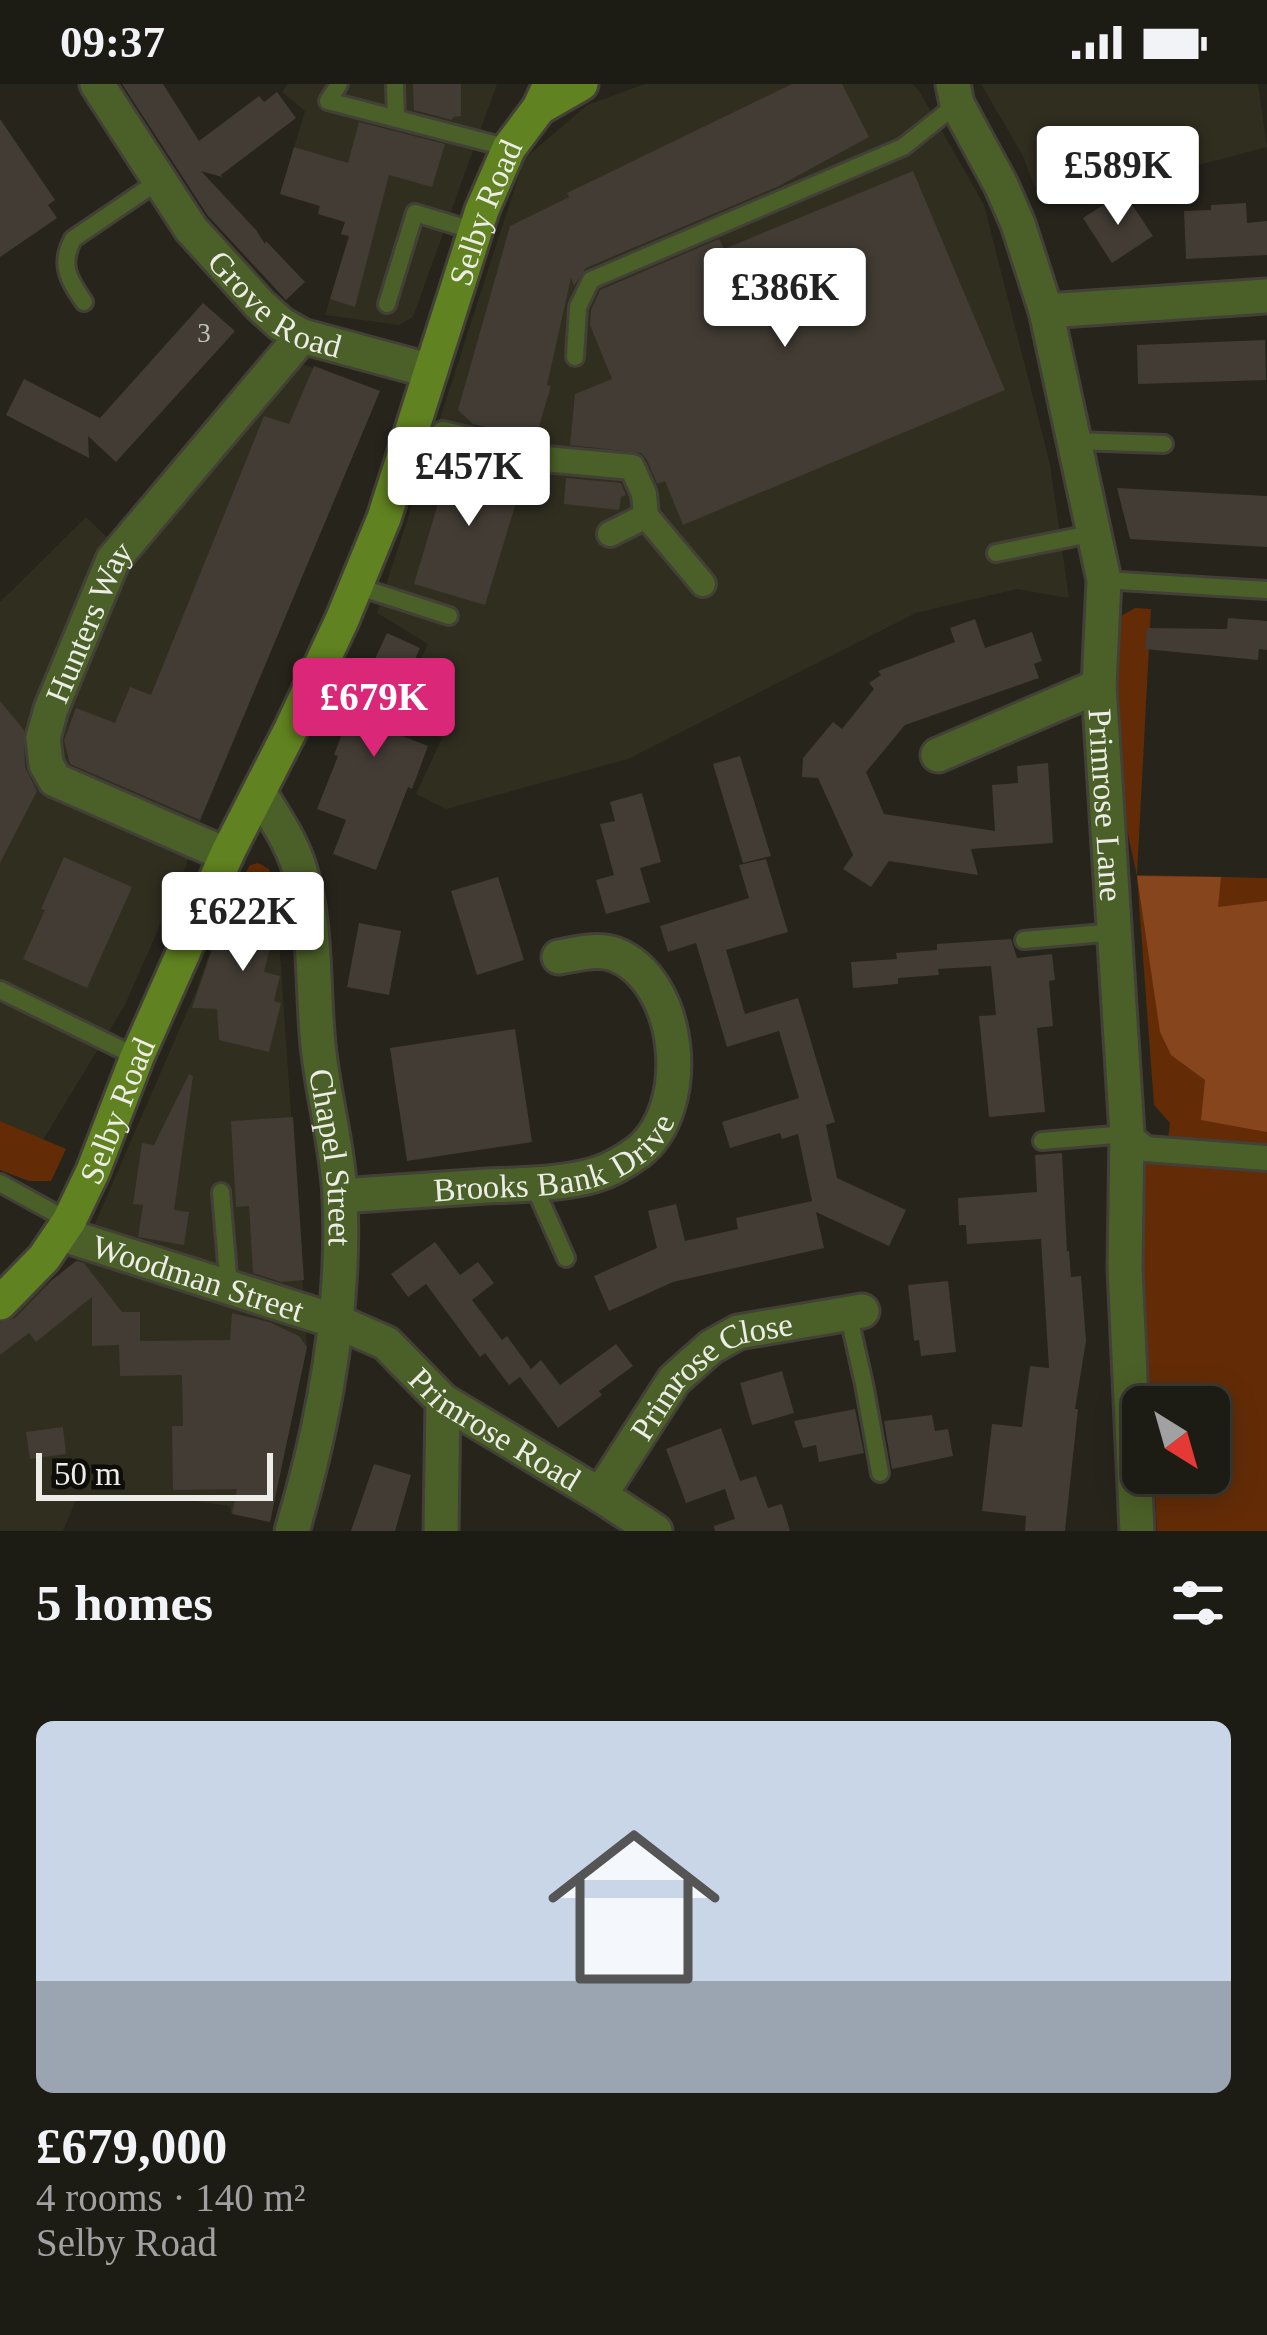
<!DOCTYPE html>
<html lang="en">
<head>
<meta charset="utf-8">
<style>
	:root { --surface:#1c1b14; --page:#25241d; --text:#f1f3f6; --muted:#a0a1a0; --line:#3a3934; --accent:#db2777 }
	body { margin:0; font-family:Georgia,serif; background:var(--page); color:var(--text); height:100vh; display:flex; flex-direction:column; font-size:45px; white-space:nowrap }
	* { box-sizing:border-box; margin:0 }
	p { font-size:39px; color:var(--muted) }
	.icon { flex:none; width:66px; height:66px; fill:none; stroke:currentColor; stroke-width:2; stroke-linecap:round; stroke-linejoin:round }
	.map { position:relative; height:1447px; overflow:hidden }
	.sheet { display:flex; flex-direction:column; background:var(--surface); flex:1 }
	.sheet>* { flex:none }
	.needle { width:78px; rotate:143deg }
	.fabs { position:absolute; left:1122px; top:1302px; display:grid; gap:24px }
	.fabs a { display:grid; place-items:center; width:108px; height:108px; border-radius:18px; background:var(--surface); box-shadow:0 6px 30px #0003,0 0 0 3px var(--line); font-size:60px }
	.scale { position:absolute; left:36px; bottom:30px; width:237px; box-sizing:border-box; padding-left:12px; border:6px solid #edece6; border-top:0; font-size:33px; line-height:42px; white-space:nowrap; color:#edece6; -webkit-text-stroke:9px #0e0d09; paint-order:stroke }
	.price { position:absolute; translate:-50% -102px; padding:0 27px; border-radius:12px; background:#fff; color:#222; font-size:39px; line-height:78px; filter:drop-shadow(0 3px 6px #0008) }
	.price::after { content:''; position:absolute; left:50%; top:72px; width:36px; height:27px; margin-left:-18px; background:inherit; clip-path:polygon(0 0,100% 0,50% 100%) }
	.price.selected { background:var(--accent); color:#fff }
	ul { padding:0; list-style:none }
	li { display:grid; align-content:center; gap:24px; height:636px; padding:0 36px }
	li+li { border-top:3px solid var(--line) }
	li span { display:grid; place-items:center; height:372px; border-radius:18px; color:#555 }
	li>.icon { margin-inline-start:auto }
	span .icon { width:216px; height:216px; fill:#fffc; stroke-width:1 }
	li b { font-size:51px }
	h2 { display:flex; justify-content:space-between; align-items:center; height:144px; padding:0 36px; font-size:51px }
	.status { display:flex; justify-content:space-between; align-items:center; height:84px; padding:0 60px; background:var(--surface); direction:ltr }
	.status svg { height:33px; fill:currentColor }
	.map>svg:first-child { display:block }
</style>
</head>
<body>
<div class="status"><b>09:37</b><svg viewBox="0 0 49 12"><path d="M0 12V9h3v3zM5 12V6h3v6zM10 12V3h3v9zM15 12V0h3v12zM26 1h20v11H26zM47 4h2v5h-2z"/></svg></div>
<div class="map">
<svg width="1267" height="1447" viewBox="0 0 1267 1447">
	<rect width="100%" height="100%" fill="#26241b"/>
	<g fill="#302e1f">
		<polygon points="288,0 497,0 413,233 399,241 325,231 349,153 341,150 345,138 318,130 319,122 280,110 305,27 282,8"/>
		<polygon points="645,0 913,0 921,10 984,121 1050,380 1069,514 1017,505 916,529 628,675 446,725 416,710 442,654 392,634 428,560 377,529 524,75 587,21"/>
		<polygon points="981,0 1258,0 1267,63 1161,91 1155,76 1104,93 1096,72 1034,102 1023,72"/>
		<polygon points="268,268 380,307 197,745 186,782 125,921 43,1056 0,1037 0,518 86,433 111,457"/>
		<polygon points="238,802 276,811 307,1263 270,1438 231,1429 230,1422 172,1414 119,1411 76,1416 63,1447 0,1447 0,1237 80,1174 196,907 225,827"/>
	</g>
	<g fill="#632c07">
		<polygon points="1135,524 1151,525 1137,791 1267,794 1267,1447 1157,1447 1154,1389 1209,1389 1209,1323 1150,1323 1138,1082 1151,1073 1166,1071 1170,1039 1154,1021 1137,792 1127,746 1120,690 1116,547 1121,532"/>
		<polygon points="258,779 269,785 276,811 238,802 250,781"/>
		<polygon points="0,1037 66,1065 51,1097 29,1097 0,1086"/>
	</g>
	<polygon fill="#86451d" points="1137,792 1221,793 1218,823 1267,817 1267,1048 1201,1036 1205,996 1171,971 1160,948"/>
	<g fill="#423c34">
		<polygon points="122,0 163,0 199,57 259,12 264,18 277,8 296,34 221,91 222,93 201,87 256,146 265,160 266,157 305,198 286,216 208,132"/>
		<polygon points="413,0 461,0 461,32 453,33 452,36 414,26"/>
		<polygon points="792,0 842,0 869,53 777,103 586,184 574,202 571,194 547,301 551,302 535,356 473,340 458,326 510,142 569,113 567,109"/>
		<polygon points="0,35 55,116 48,121 57,134 0,173"/>
		<polygon points="359,38 445,60 432,103 389,91 355,223 330,215 349,152 341,150 345,138 318,130 320,122 280,110 294,63 348,79"/>
		<polygon points="913,87 1005,306 683,441 665,397 657,400 647,376 641,369 570,361 575,310 612,295 590,241 591,226 600,206 719,155 724,165"/>
		<polygon points="1117,112 1120,118 1127,113 1153,152 1112,179 1083,134"/>
		<polygon points="1246,119 1247,139 1267,137 1267,171 1186,175 1184,127 1211,126 1211,121"/>
		<polygon points="203,219 235,247 116,378 88,352 89,374 6,331 24,295 100,334"/>
		<polygon points="1265,256 1266,296 1138,300 1137,261"/>
		<polygon points="314,282 380,307 200,736 70,680 64,656 76,624 115,639 130,603 151,611 264,332 289,340"/>
		<polygon points="452,372 525,389 485,521 414,500"/>
		<polygon points="566,394 621,399 626,411 621,413 619,426 564,420"/>
		<polygon points="1117,404 1267,412 1267,463 1130,455"/>
		<polygon points="1228,534 1267,537 1267,566 1259,565 1258,576 1145,565 1147,544 1227,545"/>
		<polygon points="975,535 985,564 1032,548 1042,577 1034,580 1039,594 905,641 866,688 884,730 995,747 992,701 1018,699 1017,682 1048,679 1053,759 971,765 978,791 889,777 871,803 843,785 853,771 818,694 802,693 803,674 833,638 842,645 874,605 869,599 881,591 878,587 955,558 950,544"/>
		<polygon points="387,549 420,564 385,645 428,662 412,705 408,703 376,786 333,770 346,736 317,725 338,672 334,671 349,631"/>
		<polygon points="0,617 24,646 25,683 37,707 0,779"/>
		<polygon points="740,672 771,772 743,779 713,680"/>
		<polygon points="642,709 661,778 640,784 650,818 606,830 596,796 614,791 600,740 615,737 610,718"/>
		<polygon points="64,773 132,803 87,904 23,875 45,826 41,825"/>
		<polygon points="766,775 788,848 726,866 745,930 798,914 835,1038 826,1041 837,1094 906,1126 889,1162 816,1128 824,1164 673,1198 609,1227 594,1192 657,1164 648,1127 676,1120 685,1157 738,1145 736,1134 812,1117 798,1050 782,1055 780,1049 730,1064 722,1038 799,1014 779,947 727,963 696,859 668,868 660,842 749,814 739,781"/>
		<polygon points="498,793 524,876 477,891 451,807"/>
		<polygon points="238,802 271,810 265,836 276,839 264,888 280,892 274,917 281,919 269,968 219,956 217,925 192,924 225,827"/>
		<polygon points="359,839 401,847 389,911 347,903"/>
		<polygon points="1011,855 1017,874 1052,870 1055,896 1049,897 1053,942 1037,944 1045,1028 989,1033 979,932 996,931 991,882 938,885 939,891 898,894 898,900 853,904 851,878 897,875 896,869 937,866 937,860"/>
		<polygon points="515,945 532,1058 407,1077 390,964"/>
		<polygon points="189,990 193,992 174,1126 189,1128 184,1161 138,1153 143,1121 133,1120 142,1059 154,1061"/>
		<polygon points="293,1033 304,1196 281,1198 253,1189 249,1122 236,1123 231,1037"/>
		<polygon points="1062,1069 1067,1167 1069,1167 1071,1193 1081,1192 1086,1257 1075,1325 1078,1325 1065,1447 1025,1447 1026,1432 982,1427 992,1340 1022,1343 1030,1282 1049,1284 1041,1155 967,1160 966,1141 959,1141 958,1114 1037,1108 1035,1071"/>
		<polygon points="435,1158 460,1191 478,1178 494,1199 472,1216 502,1256 507,1252 531,1285 541,1276 560,1301 616,1260 633,1282 599,1307 602,1311 558,1344 520,1293 509,1301 485,1269 480,1273 426,1200 408,1213 391,1190"/>
		<polygon points="76,1177 84,1179 122,1228 140,1228 140,1257 230,1256 232,1229 269,1238 299,1252 307,1263 270,1438 232,1430 237,1405 173,1406 172,1342 183,1342 182,1291 120,1292 119,1261 92,1262 92,1213 36,1258 29,1249 0,1271 0,1239 15,1234 51,1197"/>
		<polygon points="948,1197 956,1268 921,1272 919,1256 914,1257 908,1201"/>
		<polygon points="782,1287 794,1329 752,1341 740,1299"/>
		<polygon points="855,1325 864,1369 819,1378 816,1361 803,1364 794,1337"/>
		<polygon points="932,1331 935,1347 948,1345 953,1372 892,1385 884,1337"/>
		<polygon points="63,1343 66,1370 30,1375 26,1348"/>
		<polygon points="721,1344 740,1397 756,1392 768,1424 782,1420 790,1447 715,1447 714,1442 735,1435 725,1405 686,1419 666,1365"/>
		<polygon points="374,1380 411,1391 395,1447 351,1447"/>
	</g>
	<g fill="none" stroke-linecap="round" stroke-linejoin="round">
		<g stroke="#424037" stroke-width="22">
			<g id="service">
				<polyline points="339,0 328,17 509,64"/>
				<polyline points="395,0 396,34"/>
				<path d="M84,218C69,196 59,181 73,155L160,96"/>
				<polyline points="387,220 415,129 475,147"/>
				<polyline points="575,273 578,223 591,196 903,63 957,20"/>
				<polyline points="1074,357 1164,360"/>
				<polyline points="996,469 1095,449"/>
				<polyline points="1104,496 1267,506"/>
				<polyline points="356,502 449,532"/>
				<polyline points="1024,856 1115,848"/>
				<polyline points="0,906 137,973"/>
				<polyline points="1042,1057 1127,1050"/>
				<polyline points="0,1099 69,1137"/>
				<polyline points="533,1100 566,1174"/>
				<polyline points="221,1108 229,1203"/>
				<polyline points="848,1229 864,1300 880,1389"/>
			</g>
		</g>
		<g stroke="#424037" stroke-width="30">
			<g id="pedestrian">
				<polyline points="443,350 545,375 632,383 644,410 646,432 703,500"/>
				<polyline points="610,450 646,432"/>
				<polyline points="1127,1050 1146,1065 1267,1074"/>
			</g>
		</g>
		<g stroke="#424037" stroke-width="39">
			<g id="minor">
				<path id="s1" d="M97,0L191,145L260,221L281,240L302,252L431,287"/>
				<path id="s2" d="M953,0L957,20L1001,101L1018,140L1046,227L1104,496L1099,602L1127,1050L1125,1184L1137,1447"/>
				<polyline points="1046,227 1267,212"/>
				<polyline points="938,671 1099,602"/>
				<path id="s3" d="M227,771L55,696L46,680L43,654L51,625L113,476L302,252"/>
				<path id="s4" d="M340,1112C389,1109 438,1105 487,1102C519,1101 567,1100 597,1090C610,1086 627,1076 638,1068C694,1025 683,896 614,870C598,864 576,870 559,873"/>
				<path id="s5" d="M61,1150L338,1238L386,1259L443,1317L600,1411L655,1447"/>
				<path id="s6" d="M600,1411L674,1296L711,1263L738,1248L862,1227"/>
				<polyline points="441,1447 443,1317"/>
			</g>
		</g>
		<g stroke="#424037" stroke-width="39">
			<g id="tertiary">
				<path id="s7" d="M259,708C273,731 289,754 298,780C317,838 312,901 318,961C323,1012 338,1063 340,1114C345,1226 324,1340 292,1447"/>
			</g>
		</g>
		<g stroke="#424037" stroke-width="39">
			<g id="secondary">
				<polyline points="539,24 581,0"/>
				<path id="s8" d="M0,1219L44,1174L69,1137L93,1087L137,973L228,768L291,645L342,536L384,434L482,126L509,64L539,24L550,0"/>
			</g>
		</g>
		<use href="#service" stroke="#4b6028" stroke-width="16"/>
		<use href="#pedestrian" stroke="#4b6028" stroke-width="24"/>
		<use href="#minor" stroke="#4b6028" stroke-width="33"/>
		<use href="#tertiary" stroke="#4b6028" stroke-width="33"/>
		<use href="#secondary" stroke="#608220" stroke-width="33"/>
	</g>
	<g text-anchor="middle" stroke-width="12" stroke-linejoin="round" paint-order="stroke">
		<g font-size="27" fill="#c2c0ba">
			<text x="204" y="258">3</text>
		</g>
		<g font-size="33" fill="#edece6" stroke="#0e0d09">
			<text dy="12" stroke="none"><textPath href="#s8" startOffset="1200">Selby Road</textPath></text>
			<text dy="12" stroke="none"><textPath href="#s1" startOffset="288">Grove Road</textPath></text>
			<text dy="12" stroke="none"><textPath href="#s3" startOffset="357">Hunters Way</textPath></text>
			<text dy="12" stroke="none"><textPath href="#s2" startOffset="747">Primrose Lane</textPath></text>
			<text dy="12" stroke="none"><textPath href="#s8" startOffset="228">Selby Road</textPath></text>
			<text dy="12" stroke="none"><textPath href="#s4" startOffset="222">Brooks Bank Drive</textPath></text>
			<text dy="12" stroke="none"><textPath href="#s7" startOffset="378">Chapel Street</textPath></text>
			<text dy="12" stroke="none"><textPath href="#s5" startOffset="144">Woodman Street</textPath></text>
			<text dy="12" stroke="none"><textPath href="#s6" startOffset="171">Primrose Close</textPath></text>
			<text dy="12" stroke="none"><textPath href="#s5" startOffset="483">Primrose Road</textPath></text>
		</g>
	</g>
</svg>
<div class="fabs">
<a><svg class="needle" viewBox="-14 -14 28 28"><path d="M0-13l5 13h-10z" fill="#e53935"/><path d="M0 13l5-13h-10z" fill="#a0a1a0"/></svg></a>
</div>
<div class="scale">50 m</div>
<b class="price" style="left:1118px;top:144px">£589K</b>
<b class="price" style="left:785px;top:266px">£386K</b>
<b class="price" style="left:469px;top:445px">£457K</b>
<b class="price selected" style="left:374px;top:676px">£679K</b>
<b class="price" style="left:243px;top:890px">£622K</b>
</div>
<section class="sheet">
<h2>5 homes<svg class="icon" aria-label="filters" viewBox="0 0 24 24"><path d="M4 7h16M4 17h16"/><circle cx="9" cy="7" r="2"/><circle cx="15" cy="17" r="2"/></svg></h2>
<ul>
<li><span style="background:linear-gradient(#c9d6e8 70%,#9aa5b1 0)"><svg class="icon" aria-label="home" viewBox="0 0 24 24"><path d="M3 11l9-7 9 7M6 9v11h12V9"/></svg></span><div><b>£679,000</b><p>4 rooms · 140 m²</p><p>Selby Road</p></div></li>
</ul>
</section>
</body>
</html>
